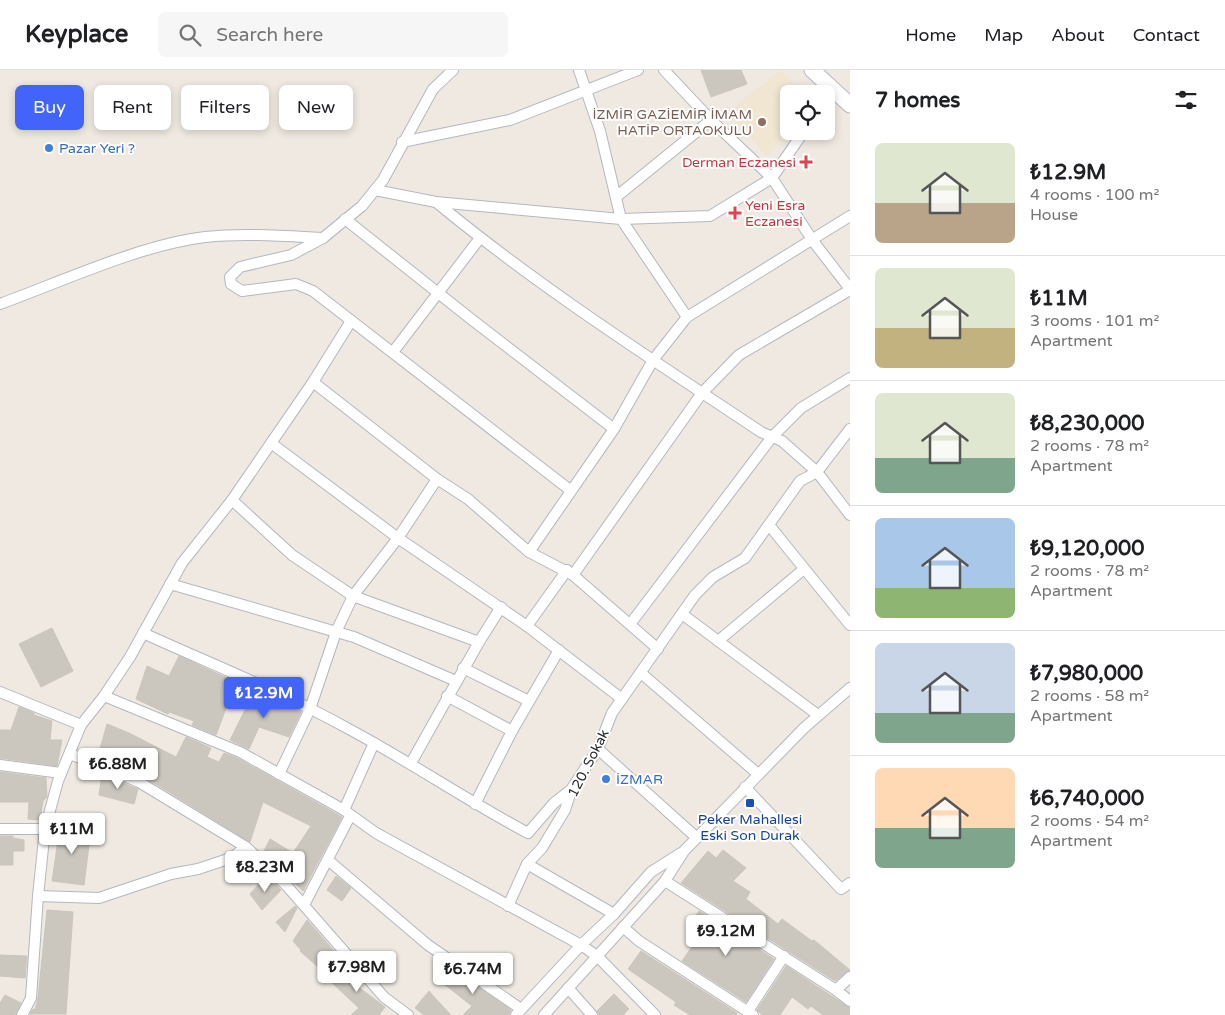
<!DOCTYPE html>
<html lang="en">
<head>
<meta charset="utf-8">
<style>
	:root { --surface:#fff; --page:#f6f6f6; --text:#202124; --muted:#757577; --line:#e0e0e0; --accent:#4264fb }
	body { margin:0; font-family:"Varela Round",sans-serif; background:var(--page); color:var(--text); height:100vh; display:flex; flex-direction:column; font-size:19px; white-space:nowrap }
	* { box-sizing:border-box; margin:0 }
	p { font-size:16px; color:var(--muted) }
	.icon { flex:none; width:28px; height:28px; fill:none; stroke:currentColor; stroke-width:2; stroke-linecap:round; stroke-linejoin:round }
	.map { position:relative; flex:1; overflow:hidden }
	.sheet { display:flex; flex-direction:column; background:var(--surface); width:375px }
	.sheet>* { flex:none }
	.hud { position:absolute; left:15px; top:15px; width:475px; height:45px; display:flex; gap:10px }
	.buttons { position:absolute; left:780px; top:15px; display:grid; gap:10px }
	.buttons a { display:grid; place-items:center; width:55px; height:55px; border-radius:8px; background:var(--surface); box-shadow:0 2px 8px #0003; font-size:25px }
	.price { position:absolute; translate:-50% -42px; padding:0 11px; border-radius:5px; background:#fff; color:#222; font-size:16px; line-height:32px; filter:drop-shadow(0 1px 2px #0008) }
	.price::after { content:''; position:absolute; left:50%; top:30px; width:15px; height:11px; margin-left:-8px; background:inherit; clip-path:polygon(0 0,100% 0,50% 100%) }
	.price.current { background:var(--accent); color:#fff }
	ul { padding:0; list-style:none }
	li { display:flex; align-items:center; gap:15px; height:125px; padding:0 25px }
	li+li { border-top:1px solid var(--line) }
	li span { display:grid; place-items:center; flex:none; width:140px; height:100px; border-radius:8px; color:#555 }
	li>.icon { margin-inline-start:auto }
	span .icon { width:60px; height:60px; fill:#fffc; stroke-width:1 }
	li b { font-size:21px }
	h2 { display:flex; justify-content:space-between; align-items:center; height:60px; padding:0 25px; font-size:21px }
	.tag { padding:0 18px; border-radius:8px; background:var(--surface); box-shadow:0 2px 8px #0003; font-size:18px; line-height:45px }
	.tag.current { background:var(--accent); color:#fff }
	header { display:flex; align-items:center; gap:30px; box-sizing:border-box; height:70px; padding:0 25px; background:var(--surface); border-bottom:1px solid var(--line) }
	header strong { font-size:24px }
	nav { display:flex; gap:28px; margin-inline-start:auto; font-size:18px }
	.search { width:350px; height:45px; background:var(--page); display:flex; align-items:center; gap:12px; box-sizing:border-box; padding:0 18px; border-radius:8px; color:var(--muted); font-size:19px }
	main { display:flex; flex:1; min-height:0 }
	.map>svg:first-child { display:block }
</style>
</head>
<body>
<header>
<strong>Keyplace</strong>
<div class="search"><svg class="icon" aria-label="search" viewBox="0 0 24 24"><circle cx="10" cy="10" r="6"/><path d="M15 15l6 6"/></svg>Search here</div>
<nav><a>Home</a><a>Map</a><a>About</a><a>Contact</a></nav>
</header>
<main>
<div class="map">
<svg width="850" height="945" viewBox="0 0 850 945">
	<rect width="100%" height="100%" fill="#efe9e1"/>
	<polygon fill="#f0e6d1" points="781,0 802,24 789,24 789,61 767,86 727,42"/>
	<g fill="#cbc7bf" stroke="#cbc5ba">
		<polygon points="701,0 741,0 747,14 711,27"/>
		<polygon points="52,558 73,601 41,617 19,574"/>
		<polygon points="179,586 236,612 216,665 192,655 194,651 169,642 168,644 136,629 147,596 169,606"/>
		<polygon points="255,620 301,642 289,667 259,657 249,679 230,670"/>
		<polygon points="19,637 34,643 34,645 52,651 50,670 62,670 57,696 0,688 0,660 11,660"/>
		<polygon points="107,654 129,663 176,687 186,667 211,678 207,687 219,692 224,683 237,688 342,747 303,821 263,783 270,769 293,783 311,756 263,732 250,772 143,706 98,686"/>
		<polygon points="0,702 46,708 47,727 43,731 40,750 28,749 29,732 0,732"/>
		<polygon points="102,705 138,719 134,734 99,725"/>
		<polygon points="60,757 92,759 92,775 89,775 84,815 52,811"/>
		<polygon points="0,766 13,766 13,768 24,770 24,781 13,781 13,795 0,795"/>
		<polygon points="723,780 746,798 733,811 750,822 746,829 778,854 782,849 812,871 814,870 850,900 835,911 681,813 708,781 716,788"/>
		<polygon points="266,806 281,820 262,840 250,824"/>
		<polygon points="336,806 351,818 342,831 327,820"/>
		<polygon points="295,836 297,838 285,862 276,852"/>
		<polygon points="47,840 73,842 66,944 30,944 33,939 35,940 38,928"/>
		<polygon points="699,841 774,889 746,932 682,891 698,868 686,859"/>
		<polygon points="307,850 334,881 318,897 300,881 301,880 293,871"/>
		<polygon points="641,881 737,943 736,945 690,945 674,935 676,932 628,899"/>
		<polygon points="0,885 27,886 25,908 0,906"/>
		<polygon points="347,895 361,911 357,916 385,937 379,945 351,945 359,938 330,911"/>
		<polygon points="447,896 511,940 509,945 463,945 472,936 439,910"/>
		<polygon points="786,896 850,938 850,945 823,945 811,936 808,939 792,927 780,945 763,945 759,942 757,940"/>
		<polygon points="429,921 435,928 451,945 424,945 415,938"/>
		<polygon points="614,924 629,939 623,945 599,945 597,941"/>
		<polygon points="5,925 21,933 15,945 0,945 0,933"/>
	</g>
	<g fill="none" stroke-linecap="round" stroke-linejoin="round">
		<g stroke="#b4b7c1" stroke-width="12">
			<g id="minor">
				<polyline points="453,0 433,19 383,110 362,136 323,168 291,185 240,197 230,207 231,214 242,221 296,214 313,221 570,420"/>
				<polyline points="579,0 600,61 621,149 687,247"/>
				<polyline points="664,0 711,50 772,108 813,171 850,219"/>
				<polyline points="402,72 510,50 638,0"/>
				<polyline points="375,120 436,132 621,149 710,146 772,108 804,61"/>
				<polyline points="616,127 711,50"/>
				<path d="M436,132C539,217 650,288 761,362L782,371L817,402L850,445"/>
				<polyline points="345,149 471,249 614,359"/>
				<path d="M0,234C63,211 140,175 205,167C244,163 284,166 323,168"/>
				<polyline points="393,282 480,168"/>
				<polyline points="313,312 437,409 468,429 529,482 573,505 658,579"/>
				<polyline points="271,373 398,468 527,556 622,629"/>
				<polyline points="232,430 292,485 353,526 479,572 501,537"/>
				<polyline points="769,455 850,555"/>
				<polyline points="529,482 614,359 653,290 687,247 850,146"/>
				<polyline points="573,505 702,323 739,285 850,220"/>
				<polyline points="170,514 354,567 456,611"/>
				<polyline points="682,544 818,645"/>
				<polyline points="631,553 772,367 801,338 850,308"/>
				<polyline points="527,556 567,500"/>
				<path d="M143,563C211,594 282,622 347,658C409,691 466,730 528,763L554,733L572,719"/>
				<polyline points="718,571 804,499"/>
				<polyline points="463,598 529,631"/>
				<polyline points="641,603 758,704"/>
				<polyline points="0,622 81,655"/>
				<polyline points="104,626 240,682 344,740 376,763 581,875 597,886 655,945"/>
				<polyline points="447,626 512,661"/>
				<polyline points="598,679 697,768"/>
				<polyline points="70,684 139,712 246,777 286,815 384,927 408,945"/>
				<polyline points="411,693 479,572"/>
				<polyline points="0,695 61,703"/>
				<polyline points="279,704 310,639 336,562 353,526 398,468 437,409"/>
				<polyline points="745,717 841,819 850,813"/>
				<polyline points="475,734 512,661 559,580"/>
				<polyline points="344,740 374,673"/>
				<polyline points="0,759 45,759"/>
				<polyline points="328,790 428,875 521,939"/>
				<polyline points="527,794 614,844"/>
				<polyline points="665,811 836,920 850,907"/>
				<polyline points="38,826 99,828 171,804 198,799 231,788 246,777"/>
				<polyline points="304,835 350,746"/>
				<polyline points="508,836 527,794 542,778 565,740 572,718 598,679 612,643 695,525 713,507 745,488 800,411 817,402 850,359"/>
				<polyline points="623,857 639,871 753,945"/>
				<polyline points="568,918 592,945"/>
				<polyline points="836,920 850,931"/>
				<polyline points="748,941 784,886"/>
				<polyline points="22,945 31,928 38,826 45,759 58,711 81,655 104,626 130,587 182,493 232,430 313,312 351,251"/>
				<polyline points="516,945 581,875 614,844 651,802 681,783"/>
				<polyline points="544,945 665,811 684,781 804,658 850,618"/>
			</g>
		</g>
		<g stroke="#b4b7c1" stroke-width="17">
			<polyline id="secondary" points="812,0 850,35"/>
		</g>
		<use href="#minor" stroke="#fff" stroke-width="10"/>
		<use href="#secondary" stroke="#fff" stroke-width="15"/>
	</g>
	<circle fill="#8d6e63" stroke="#fff" stroke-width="2" cx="762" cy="52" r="5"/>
	<g fill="#3f7fe0" stroke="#fff" stroke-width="2">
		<circle cx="49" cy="78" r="5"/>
		<circle cx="606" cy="709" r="5"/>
	</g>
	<g fill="#e0444e" stroke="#fff" stroke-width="2">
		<path d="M803.5 84.5h5v5h5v5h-5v5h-5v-5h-5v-5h5z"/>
		<path d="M732.5 135.5h5v5h5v5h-5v5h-5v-5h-5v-5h5z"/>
	</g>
	<rect fill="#1a4fb4" stroke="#fff" stroke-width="2" x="745" y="728" width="10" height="10" rx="2.5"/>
	<g text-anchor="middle" stroke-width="4" stroke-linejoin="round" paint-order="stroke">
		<g font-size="14" fill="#785e54" stroke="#fff" text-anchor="end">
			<text x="752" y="49">İZMİR GAZİEMİR İMAM<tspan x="752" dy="16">HATİP ORTAOKULU</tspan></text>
		</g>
		<g font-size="14" fill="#366cbe" stroke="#fff" text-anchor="start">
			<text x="59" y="83">Pazar Yeri ?</text>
			<text x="616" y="714">İZMAR</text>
		</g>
		<g font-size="14" fill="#be3a42" stroke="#fff" text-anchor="end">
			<text x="796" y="97">Derman Eczanesi</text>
			<text x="745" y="140" text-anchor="start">Yeni Esra<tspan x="745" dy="16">Eczanesi</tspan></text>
		</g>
		<g font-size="14" fill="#2e2e2e" stroke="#fff">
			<text transform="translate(588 693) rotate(-63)" y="5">120. Sokak</text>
		</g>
		<g font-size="14" fill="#164399" stroke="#fff">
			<text x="750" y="754">Peker Mahallesi<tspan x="750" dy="16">Eski Son Durak</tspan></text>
		</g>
	</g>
</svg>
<div class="buttons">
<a><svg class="icon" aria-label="locate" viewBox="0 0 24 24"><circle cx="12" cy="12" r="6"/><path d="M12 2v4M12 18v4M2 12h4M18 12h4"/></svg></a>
</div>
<b class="price current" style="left:264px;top:649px">₺12.9M</b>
<b class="price" style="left:118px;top:720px">₺6.88M</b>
<b class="price" style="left:72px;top:785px">₺11M</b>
<b class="price" style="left:265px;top:823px">₺8.23M</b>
<b class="price" style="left:726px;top:887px">₺9.12M</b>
<b class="price" style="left:357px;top:923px">₺7.98M</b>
<b class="price" style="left:473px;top:925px">₺6.74M</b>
<div class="hud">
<a class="tag current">Buy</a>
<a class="tag">Rent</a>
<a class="tag">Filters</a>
<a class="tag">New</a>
</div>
</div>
<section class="sheet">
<h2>7 homes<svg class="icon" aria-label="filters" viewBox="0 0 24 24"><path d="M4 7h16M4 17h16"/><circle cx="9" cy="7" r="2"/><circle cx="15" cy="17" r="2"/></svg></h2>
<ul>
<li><span style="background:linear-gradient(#dfe7d0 60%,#b9a48a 0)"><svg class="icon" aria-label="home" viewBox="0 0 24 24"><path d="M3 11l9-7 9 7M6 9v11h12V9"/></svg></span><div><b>₺12.9M</b><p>4 rooms · 100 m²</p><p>House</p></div></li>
<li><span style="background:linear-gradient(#dfe7d0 60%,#c2b280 0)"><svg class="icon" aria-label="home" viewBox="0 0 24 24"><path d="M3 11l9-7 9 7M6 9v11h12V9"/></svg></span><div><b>₺11M</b><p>3 rooms · 101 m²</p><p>Apartment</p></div></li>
<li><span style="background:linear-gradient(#dfe7d0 65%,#7fa58c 0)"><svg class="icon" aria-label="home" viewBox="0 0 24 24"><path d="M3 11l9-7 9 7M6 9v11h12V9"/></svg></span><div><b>₺8,230,000</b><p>2 rooms · 78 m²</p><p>Apartment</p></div></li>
<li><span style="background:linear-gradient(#a9c7e8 70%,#8fb573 0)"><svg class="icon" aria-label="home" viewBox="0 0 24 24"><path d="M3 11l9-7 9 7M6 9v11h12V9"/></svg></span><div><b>₺9,120,000</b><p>2 rooms · 78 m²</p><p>Apartment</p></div></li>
<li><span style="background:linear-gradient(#c9d6e8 70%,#7fa58c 0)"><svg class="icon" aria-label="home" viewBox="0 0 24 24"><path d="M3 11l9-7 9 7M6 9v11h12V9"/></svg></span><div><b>₺7,980,000</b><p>2 rooms · 58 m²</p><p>Apartment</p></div></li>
<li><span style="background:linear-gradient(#ffd9b3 60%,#7fa58c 0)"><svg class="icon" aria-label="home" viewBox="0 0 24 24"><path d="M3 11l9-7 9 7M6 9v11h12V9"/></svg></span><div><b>₺6,740,000</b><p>2 rooms · 54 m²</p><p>Apartment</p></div></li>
</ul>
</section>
</main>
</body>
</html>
